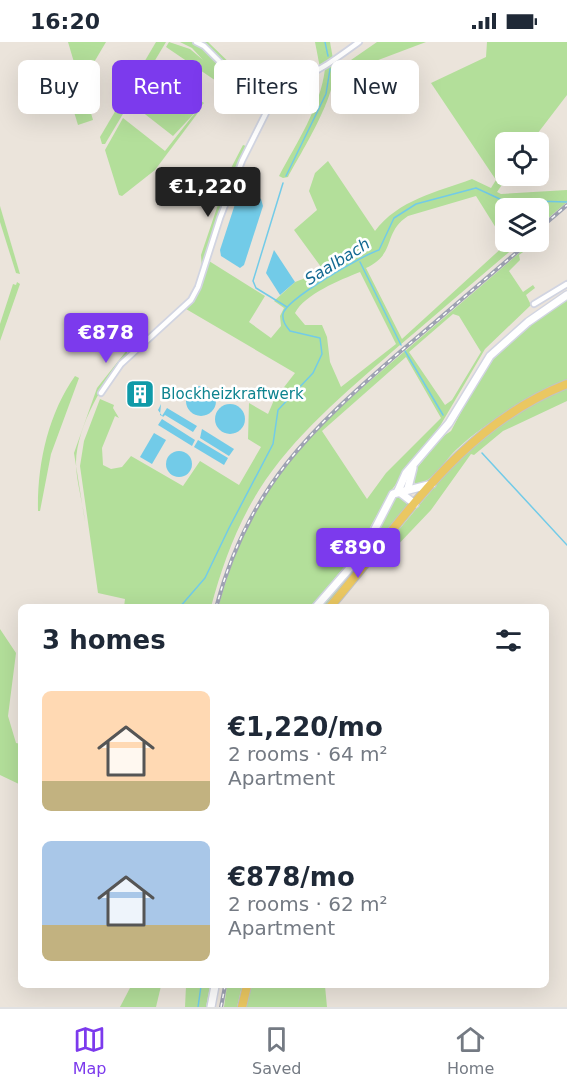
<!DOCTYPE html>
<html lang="en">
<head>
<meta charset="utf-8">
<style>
	:root { --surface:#fff; --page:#f6f6f7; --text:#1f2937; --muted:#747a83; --line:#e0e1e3; --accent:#7c3aed }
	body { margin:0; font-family:"DejaVu Sans",sans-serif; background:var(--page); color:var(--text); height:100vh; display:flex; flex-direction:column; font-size:22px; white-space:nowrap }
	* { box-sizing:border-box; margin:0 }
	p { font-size:20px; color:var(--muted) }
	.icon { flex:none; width:33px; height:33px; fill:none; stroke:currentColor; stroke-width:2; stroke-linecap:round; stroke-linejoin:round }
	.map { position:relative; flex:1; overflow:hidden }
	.drawer { position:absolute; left:18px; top:562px; width:531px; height:384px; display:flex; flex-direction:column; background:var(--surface); border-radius:9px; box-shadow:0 6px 24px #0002 }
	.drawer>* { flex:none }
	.guide { position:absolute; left:18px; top:18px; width:531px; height:54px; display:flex; gap:12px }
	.controls { position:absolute; left:495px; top:90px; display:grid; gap:12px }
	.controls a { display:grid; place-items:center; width:54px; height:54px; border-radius:9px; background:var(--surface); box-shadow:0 6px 24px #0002; font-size:30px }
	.price { position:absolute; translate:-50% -51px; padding:0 14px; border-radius:6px; background:var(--accent); color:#fff; font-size:20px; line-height:39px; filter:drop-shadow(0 2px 3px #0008) }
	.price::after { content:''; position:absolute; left:50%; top:36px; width:18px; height:14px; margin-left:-9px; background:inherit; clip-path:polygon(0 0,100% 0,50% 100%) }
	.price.on { background:#222; color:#fff }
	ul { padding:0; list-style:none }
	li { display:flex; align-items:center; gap:18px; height:150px; padding:0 24px }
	li span { display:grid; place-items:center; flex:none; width:168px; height:120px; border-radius:9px; color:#555 }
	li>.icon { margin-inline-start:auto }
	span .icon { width:72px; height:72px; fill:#fffc; stroke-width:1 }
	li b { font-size:26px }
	h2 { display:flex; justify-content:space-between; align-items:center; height:72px; padding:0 24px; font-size:26px }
	.pill { padding:0 21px; border-radius:9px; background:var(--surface); box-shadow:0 6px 24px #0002; font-size:21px; line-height:54px }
	.pill.on { background:var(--accent); color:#fff }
	.status { display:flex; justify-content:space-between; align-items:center; height:42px; padding:0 30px; background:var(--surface); direction:ltr }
	.status svg { height:16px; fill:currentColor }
	.tab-bar { display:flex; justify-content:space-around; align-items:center; height:84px; border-top:2px solid var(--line); background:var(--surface); font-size:16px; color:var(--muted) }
	.tab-bar a { display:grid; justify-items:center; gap:3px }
	.tab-bar .on { color:var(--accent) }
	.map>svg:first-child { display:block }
</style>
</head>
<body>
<div class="status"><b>16:20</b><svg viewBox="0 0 49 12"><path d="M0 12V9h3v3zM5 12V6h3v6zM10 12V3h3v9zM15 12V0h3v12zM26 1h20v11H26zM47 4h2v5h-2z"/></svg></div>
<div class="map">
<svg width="567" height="965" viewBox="0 0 567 965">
	<rect width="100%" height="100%" fill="#ebe4db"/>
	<g fill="#b3df9a" fill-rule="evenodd">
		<polygon points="68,0 106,0 83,39 79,24 76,27"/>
		<polygon points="156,0 166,0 105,102 102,102 100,95"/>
		<polygon points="169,0 190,7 203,18 192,6 180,0 208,0 240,31 261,36 241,36 237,40 225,45 166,5"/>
		<polygon points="315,0 330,0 333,17 320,26"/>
		<polygon points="377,0 426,0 373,20 336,21 341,18 351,18"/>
		<path d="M487,0H567V53L531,100H506V134H508L497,150L501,152L567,148V160L539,184L538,166H506V200H521C478,236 436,273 393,309C345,351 294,393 259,448C236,485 222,524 211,565H124L125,557L98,551L80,424L84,399L100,357L114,363L113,366L119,376L115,374L102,406L103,423L111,427L122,425L131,414L183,444L200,419L239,443L261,405L248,397L249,361L268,372L274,358L295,331L186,267L199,245L209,219L265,254L249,280L271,296L281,284L280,274L284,266L274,259L295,240L324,229L294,188L317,168L309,149L315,131L328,119L375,189C398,158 437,150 472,137L491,146L496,138L431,41L486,15ZM476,154L506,202L402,297L366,226C397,212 382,191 408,174ZM360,230L396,302L341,345L330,320L327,295L322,283H305L295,271C305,252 340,238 360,230Z"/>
		<path d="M332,22C343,45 300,112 288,135L283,136L279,134C297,100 320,66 325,27Z"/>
		<polygon points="153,25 204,61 173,94 132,62"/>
		<polygon points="79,30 93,78 78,83 63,34"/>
		<polygon points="198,67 200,68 155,128 122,154 119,153 105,108 123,76 165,109"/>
		<polygon points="243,103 246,104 220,167 202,227 201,213 229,130"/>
		<polygon points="0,164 20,232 16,231 0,180"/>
		<path d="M532,200H537L519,213L520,218L509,229L523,250L533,243L535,246L526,253L531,263L485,307L440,384L390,450L355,512L334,537L336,538L311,565L218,566C229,526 244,487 266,452C300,398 349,357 398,315C443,277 488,238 532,200ZM453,272L459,274L481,310L452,358L445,363L409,310ZM406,315L441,376L386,431L367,457L322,389Z"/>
		<polygon points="17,240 20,242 0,299 0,282 13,242 16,243"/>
		<path d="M567,255V339C527,357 489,377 457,407C446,417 430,443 416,442L413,439L417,426L442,395L451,389L471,351L498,310L529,282Z"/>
		<path d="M127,308V312C104,338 77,384 76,420C76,439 83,461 85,480L74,411L97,346Z"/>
		<path d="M75,334L79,336L51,412L40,469H38C37,423 48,372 75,334Z"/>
		<path d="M567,347V359L503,389L474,413L471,412L431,468L392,509L390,498C448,431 480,380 567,347Z"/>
		<polygon points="400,453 408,460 407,465 325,565 319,566 360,519 394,457"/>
		<polygon points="0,587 16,611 8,674 16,701 21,702 21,743 0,733"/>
		<polygon points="131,944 161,944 156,965 120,965"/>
		<polygon points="186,944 210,944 206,965 185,965"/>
		<polygon points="227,944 242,944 237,965 224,965"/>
		<polygon points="250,944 325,944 327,965 245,965"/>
	</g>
	<g fill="#72cbe8">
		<polygon points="242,150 249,150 261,157 263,164 244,223 240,226 221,214 220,208 238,153"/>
		<polygon points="274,208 295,240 280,253 266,231"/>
		<circle cx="201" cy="359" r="15"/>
		<polygon points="161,362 160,373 162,374 167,366 197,384 193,390 165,373 163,375 158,368"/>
		<circle cx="230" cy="377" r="15"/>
		<polygon points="162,377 195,398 192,404 158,383"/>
		<polygon points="202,387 234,407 229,414 200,396"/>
		<polygon points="154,391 166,398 152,422 140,415"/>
		<polygon points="198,398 228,416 224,423 194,405"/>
		<circle cx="179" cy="422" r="13"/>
	</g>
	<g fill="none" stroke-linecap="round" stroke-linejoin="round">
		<g stroke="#72cbe8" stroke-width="1.5">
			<polyline points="325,0 328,14"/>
			<polyline points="286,134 326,52 330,27"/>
			<polyline points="283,141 253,239 256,246 287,265"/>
			<polyline points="360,220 401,303"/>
			<polyline points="405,309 443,373"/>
			<polyline points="482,411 567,503"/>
			<path d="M179,566L205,536L229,486L273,402L278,368L313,331L322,312L320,296L290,289C286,284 282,279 283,272C286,257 363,213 379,208L394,176L416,162L476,146L502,158L567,160"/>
			<polyline points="198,965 201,944"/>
		</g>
		<g stroke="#d1d4e1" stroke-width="8">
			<g id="street">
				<path d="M196,0L204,4L235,35C296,48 312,34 359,0"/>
				<polyline points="534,262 567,242"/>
				<polyline points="101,351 121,322 191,258 198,245 220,176 242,119 282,39"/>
			</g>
		</g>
		<g stroke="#d1d4e1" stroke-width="10">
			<g id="secondary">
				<polyline points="408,446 413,426"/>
				<polyline points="398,449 406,431 449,381 490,314 528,280 567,253"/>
				<polyline points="398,449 415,462"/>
				<polyline points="315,566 362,512 393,452 432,442"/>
				<polyline points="211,965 215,944"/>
			</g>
		</g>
		<g stroke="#c3c3c3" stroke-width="10">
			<g id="primary">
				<path d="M329,566C403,480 458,385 567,342"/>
				<polyline points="242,965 247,944"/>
			</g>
		</g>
		<use href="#street" stroke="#fff" stroke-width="4.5"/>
		<use href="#secondary" stroke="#fff" stroke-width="7"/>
		<use href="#primary" stroke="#eac761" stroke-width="8"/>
		<g stroke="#9ea2b2" stroke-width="4">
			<g id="rail">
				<polyline points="538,188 567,163"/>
				<path d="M216,566C248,445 310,388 401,309C444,273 486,236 529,200"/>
				<polyline points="221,965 225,944"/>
			</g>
		</g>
		<use href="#rail" stroke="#fff" stroke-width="1.5" stroke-dasharray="4.5" stroke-linecap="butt"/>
	</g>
	<defs>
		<g id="building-square" transform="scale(1.5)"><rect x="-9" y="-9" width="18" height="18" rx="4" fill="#0f9aa8" stroke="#fff"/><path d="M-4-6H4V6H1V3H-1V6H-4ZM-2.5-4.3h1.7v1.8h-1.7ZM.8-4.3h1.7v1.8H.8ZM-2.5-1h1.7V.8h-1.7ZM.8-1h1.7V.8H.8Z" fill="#fff"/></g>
	</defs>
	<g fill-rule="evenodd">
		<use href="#building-square" x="140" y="352"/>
	</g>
	<g text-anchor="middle" stroke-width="5" stroke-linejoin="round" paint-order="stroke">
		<g font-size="15" fill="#0d838f" stroke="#fff" text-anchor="start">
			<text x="161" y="357">Blockheizkraftwerk</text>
		</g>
		<g font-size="16" font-style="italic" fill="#136992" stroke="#fff">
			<text transform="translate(337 219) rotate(-32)" y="6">Saalbach</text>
		</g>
	</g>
</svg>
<div class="controls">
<a><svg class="icon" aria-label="locate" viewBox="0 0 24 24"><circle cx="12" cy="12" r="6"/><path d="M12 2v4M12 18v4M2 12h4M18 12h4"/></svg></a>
<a><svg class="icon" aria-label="layers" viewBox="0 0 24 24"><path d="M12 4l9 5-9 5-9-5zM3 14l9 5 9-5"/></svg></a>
</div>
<b class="price on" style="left:208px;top:176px">€1,220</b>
<b class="price" style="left:106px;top:322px">€878</b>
<b class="price" style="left:358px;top:537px">€890</b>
<div class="guide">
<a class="pill">Buy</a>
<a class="pill on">Rent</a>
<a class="pill">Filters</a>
<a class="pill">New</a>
</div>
<section class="drawer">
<h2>3 homes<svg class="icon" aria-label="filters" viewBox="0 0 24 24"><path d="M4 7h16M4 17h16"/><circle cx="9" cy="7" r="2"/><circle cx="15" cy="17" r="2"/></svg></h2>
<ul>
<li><span style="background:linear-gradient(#ffd9b3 75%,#c2b280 0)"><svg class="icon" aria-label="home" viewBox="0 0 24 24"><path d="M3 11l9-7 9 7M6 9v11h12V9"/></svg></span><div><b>€1,220/mo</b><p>2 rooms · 64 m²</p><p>Apartment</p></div></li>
<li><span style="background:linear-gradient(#a9c7e8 70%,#c2b280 0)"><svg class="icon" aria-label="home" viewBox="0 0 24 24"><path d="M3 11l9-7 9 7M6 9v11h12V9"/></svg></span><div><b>€878/mo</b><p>2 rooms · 62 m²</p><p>Apartment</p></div></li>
</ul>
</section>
</div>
<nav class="tab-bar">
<a class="on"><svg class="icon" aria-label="map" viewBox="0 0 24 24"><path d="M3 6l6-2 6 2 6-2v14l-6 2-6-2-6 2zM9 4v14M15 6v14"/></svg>Map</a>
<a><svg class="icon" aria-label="saved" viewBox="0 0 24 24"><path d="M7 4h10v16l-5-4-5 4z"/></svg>Saved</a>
<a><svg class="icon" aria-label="home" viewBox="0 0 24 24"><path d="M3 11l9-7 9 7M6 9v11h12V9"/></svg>Home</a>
</nav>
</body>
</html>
